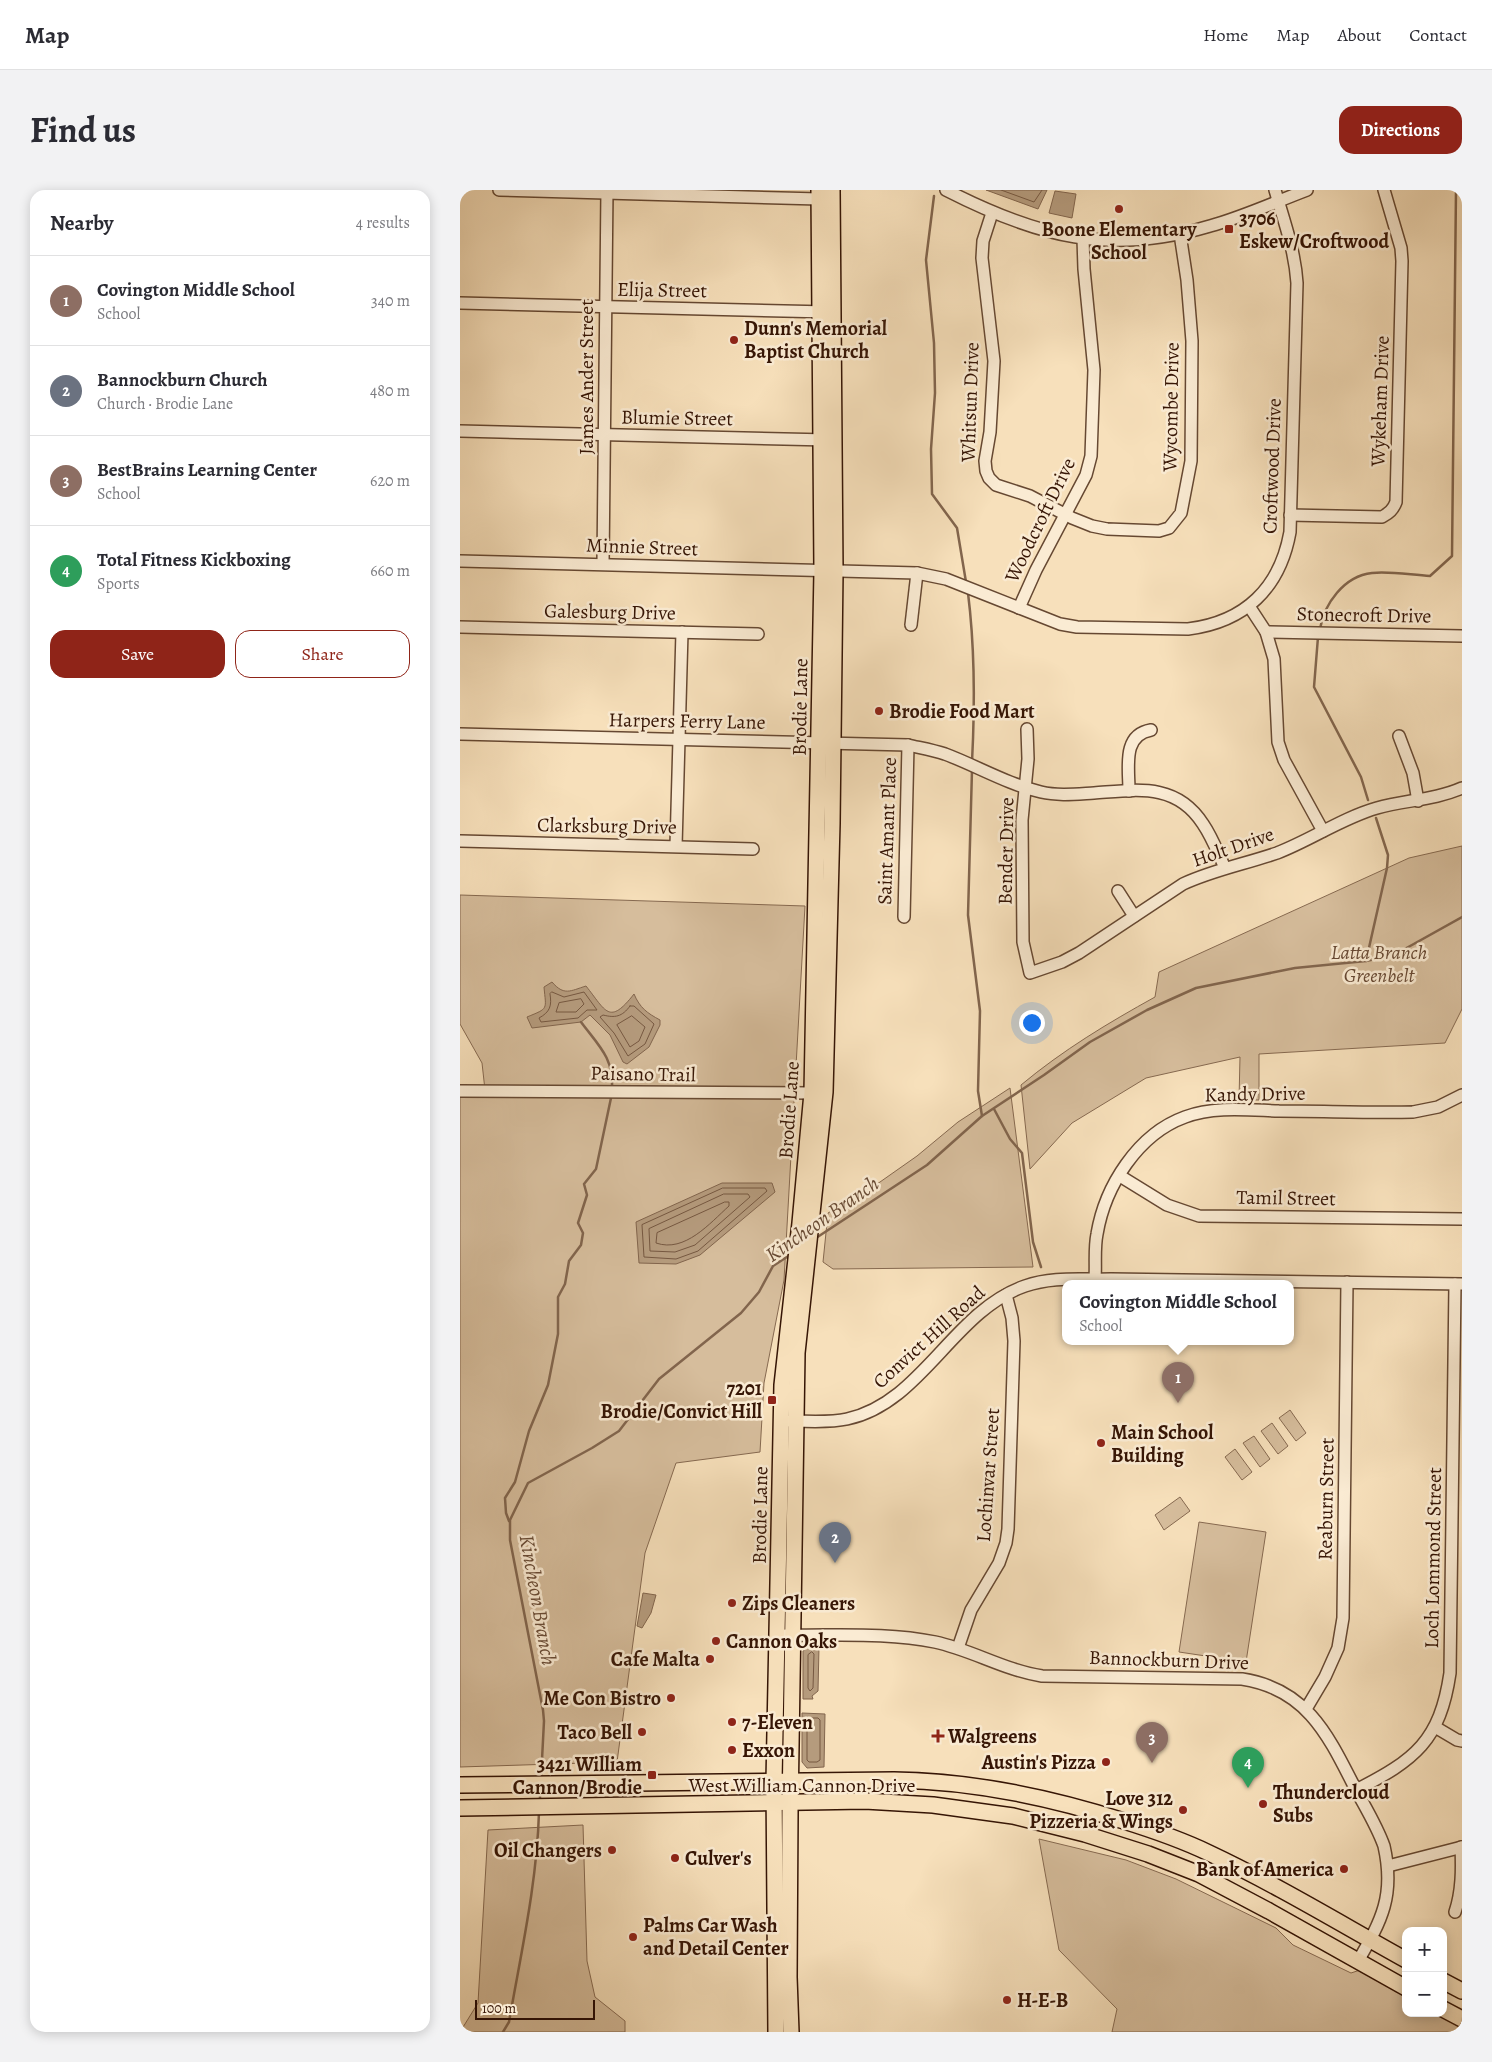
<!DOCTYPE html>
<meta charset="utf-8">
<style>
:root{--surface:#fff;--page:#f2f2f3;--text:#2b2b33;--muted:#7c7c81;--line:#e1e1e2;--accent:#8f2418}
body{margin:0;font-family:Alegreya,serif;background:var(--page);color:var(--text)}
.controls{position:absolute;right:15px;bottom:15px;display:grid;overflow:hidden;border-radius:10px;box-shadow:0 2px 12px #0003}
.controls button{width:45px;height:45px;display:grid;place-items:center;padding:0;border:0;border-bottom:1px solid var(--line);background:var(--surface);color:var(--text);font:25px sans-serif}
.scale{position:absolute;left:15px;bottom:12px;width:120px;box-sizing:border-box;padding-left:5px;border:2px solid #361505;border-top:0;font-size:14px;line-height:18px;white-space:nowrap;color:#361505;-webkit-text-stroke:4px #faebd3;paint-order:stroke}
.you{position:absolute;left:571px;top:832px;width:18px;height:18px;margin:-12px;border:4px solid #fff;border-radius:50%;background:#1a73e8;box-shadow:0 0 0 8px #1a73e833}
.badge{display:grid;place-items:center;width:32px;height:32px;border-radius:50%;background:var(--accent);color:#fff;font-size:16px;font-weight:700}
.pin{position:absolute;translate:-50% -41px;filter:drop-shadow(0 1px 2px #0008)}
.pin::after{content:'';position:absolute;top:26px;width:18px;height:15px;background:inherit;clip-path:polygon(0 0,100% 0,50% 100%)}
.popup{position:absolute;left:602px;top:1090px;width:232px;height:65px;box-sizing:border-box;display:grid;place-content:center;border-radius:10px;background:var(--surface);filter:drop-shadow(0 1px 4px #0005);font-size:16px;white-space:nowrap;color:var(--muted)}
.popup b{font-size:19px;color:var(--text)}
.popup::after{content:'';position:absolute;left:50%;top:100%;margin-left:-10px;border:10px solid transparent;border-top-color:var(--surface)}
.list{margin:0;padding:0;list-style:none}
h2{display:flex;justify-content:space-between;align-items:center;height:65px;margin:0;padding:0 20px;font-size:21px}
h2 small{font-size:16px;font-weight:400;color:var(--muted)}
.list li{display:grid;grid-template-columns:32px 1fr auto;gap:15px;align-items:center;box-sizing:border-box;height:90px;padding:0 20px;border-top:1px solid var(--line)}
.list b{display:block;font-size:19px;white-space:nowrap}
.list p{margin:0;font-size:16px;white-space:nowrap;color:var(--muted)}
.list em{font-size:16px;font-style:normal;color:var(--muted)}
.actions{display:flex;gap:10px;padding:15px 20px}
.actions a{flex:1;padding:11px 0;border:1px solid var(--accent);border-radius:15px;text-align:center;font-size:18px;color:var(--accent)}
.actions .main{background:var(--accent);color:#fff}
.map{position:relative;flex:none;width:1002px;height:1842px;overflow:hidden;border-radius:15px}
header{display:flex;align-items:center;gap:30px;box-sizing:border-box;height:70px;padding:0 25px;background:var(--surface);border-bottom:1px solid var(--line)}
header strong{font-size:24px}
nav{display:flex;gap:28px;margin-inline-start:auto;font-size:18px}
.intro{display:flex;align-items:center;justify-content:space-between;box-sizing:border-box;height:120px;padding:0 30px}
h1{margin:0;font-size:35px}
.button{padding:12px 22px;border-radius:15px;background:var(--accent);color:#fff;font-size:18px;font-weight:700}
main{display:flex;gap:30px;padding:0 30px}
aside{flex:1;background:var(--surface);border-radius:15px;box-shadow:0 2px 12px #0003}
.map>svg:first-child{display:block}
.green{fill:#d6bd9c;stroke:#866950}
.water{fill:#b59b7d;stroke:#82654d}
.lines{fill:none;stroke-linecap:round;stroke-linejoin:round}
.shore{stroke:#765841;stroke-width:1}
.stream{stroke:#82654d;stroke-width:2.5}
.minor-casing{stroke:#664832;stroke-width:14}
.major-casing{stroke:#361505;stroke-width:18}
.minor{stroke:#faebd3;stroke-width:11}
.major{stroke:#f7e0bb;stroke-width:15}
.poi-dot{fill:#8f2418;stroke:#faebd3;stroke-width:2}
.labels{text-anchor:middle;dominant-baseline:central;stroke-width:5;stroke-linejoin:round;paint-order:stroke}
.poi-label{font-size:20px;font-weight:bold;fill:#361505;stroke:#faebd3;text-anchor:start}
.street-label{font-size:20px;fill:#361505;stroke:#faebd3}
.park-label{font-size:20px;font-style:italic;fill:#664732;stroke:#faebd3}
.water-label{font-size:21px;font-style:italic;fill:#694b35;stroke:#faebd3}
</style>
<header>
<strong>Map</strong>
<nav><a>Home</a><a>Map</a><a>About</a><a>Contact</a></nav>
</header>
<div class="intro"><h1>Find us</h1><a class="button">Directions</a></div>
<main>
<aside>
<h2>Nearby<small>4 results</small></h2>
<ul class="list">
<li><span class="badge" style="background:#8d6e63">1</span><div><b>Covington Middle School</b><p>School</p></div><em>340 m</em></li>
<li><span class="badge" style="background:#6b7280">2</span><div><b>Bannockburn Church</b><p>Church · Brodie Lane</p></div><em>480 m</em></li>
<li><span class="badge" style="background:#8d6e63">3</span><div><b>BestBrains Learning Center</b><p>School</p></div><em>620 m</em></li>
<li><span class="badge" style="background:#2e9e5b">4</span><div><b>Total Fitness Kickboxing</b><p>Sports</p></div><em>660 m</em></li>
</ul>
<div class="actions"><a class="main">Save</a><a>Share</a></div>
</aside>
<div class="map">
<svg width="1002" height="1842" viewBox="0 0 1002 1842">
<rect width="100%" height="100%" fill="#f7e0bb"/>
<filter id="stains"><feTurbulence type="fractalNoise" baseFrequency=".004" numOctaves="4"/><feColorMatrix values="0 0 0 0 .2 0 0 0 0 .09 0 0 0 0 .02 0 0 0 .5 -.17"/></filter>
<radialGradient id="worn" r=".72"><stop offset=".6" stop-color="#630" stop-opacity="0"/><stop offset="1" stop-color="#630" stop-opacity=".3"/></radialGradient>
<g class="green">
<path d="M1002,656V819L985,853L799,864V910H779L780,867L686,888L612,933L570,979L561,895C603,860 648,833 695,807L699,782L949,668Z"/>
<path d="M0,705L345,716L324,1090L304,1193L300,1262L216,1273L185,1363L157,1572L0,1577V901L25,900L22,873L0,834Z"/>
<path d="M550,898L573,1077L373,1079L363,1072L368,1023L420,992L457,966L498,932Z"/>
<path d="M830,1220L846,1243L836,1251L819,1228Z"/>
<path d="M812,1233L828,1256L818,1264L801,1241Z"/>
<path d="M794,1246L810,1269L800,1277L783,1253Z"/>
<path d="M775,1259L792,1282L782,1290L765,1267Z"/>
<path d="M720,1307L730,1321L704,1340L695,1325Z"/>
<path d="M739,1332L806,1342L786,1472L719,1462Z"/>
<path d="M123,1635L127,1771L135,1807L165,1831V1842H0L18,1813L28,1640Z"/>
<path d="M579,1649L666,1670L716,1689L816,1738L833,1755L891,1783L909,1777L946,1800V1823H983L1002,1834V1842H652L657,1819L599,1760Z"/>
</g>
<g class="water">
<path d="M526,0H587L578,19Z"/>
<path d="M595,1L616,4L612,28L589,23Z"/>
<path d="M92,792C104,806 110,801 126,796C146,821 149,836 174,804C180,818 187,823 200,830V835L189,857L167,874L163,872L150,845L130,825L121,832L72,838L67,827C89,818 86,820 84,797Z"/>
<path d="M262,993H312L315,1002L240,1065L216,1074L179,1073L176,1032Z"/>
<path d="M183,1403L196,1405L191,1423L182,1438L177,1436Z"/>
<path d="M348,1457H359L358,1501L352,1506L353,1509H343V1461Z"/>
<path d="M342,1523L365,1524L364,1577L347,1578L342,1572Z"/>
</g>
<g class="lines">
<g class="shore">
<path d="M541,0L574,12L582,0"/>
<path d="M92,802L104,807L124,802L137,820H127L118,828L81,832L79,828C90,822 92,816 90,804Z"/>
<path d="M121,809L124,814L116,822H96L99,813Z"/>
<path d="M170,816H174L194,834L185,854L168,866L154,843L140,827L143,825C155,828 162,827 170,816Z"/>
<path d="M172,826L185,837L179,851L170,857L157,835Z"/>
<path d="M263,998H305L307,1001L238,1061L216,1069L184,1067L182,1035Z"/>
<path d="M264,1004H288L290,1007L235,1055L215,1062L190,1061L189,1039Z"/>
<path d="M265,1012H269V1016C250,1033 225,1063 196,1053L197,1043Z"/>
<path d="M352,1462L354,1464L353,1498L350,1501L348,1498V1465Z"/>
<path d="M349,1528H358L360,1530V1570L357,1572H349L347,1570V1531Z"/>
</g>
<g class="stream">
<path d="M474,6L466,70L474,153L475,203L471,259L472,304L497,338L506,392"/>
<path d="M508,403C515,459 515,515 512,572"/>
<path d="M860,439C864,414 884,386 912,383C930,381 951,385 970,386L992,366L996,0"/>
<path d="M858,447L854,497L901,587L908,610"/>
<path d="M512,580L508,725L520,821L518,901L522,926"/>
<path d="M906,771L927,678L928,665L916,628"/>
<path d="M121,832C138,855 154,868 152,898"/>
<path d="M534,919L550,949L562,963L573,1052L581,1077"/>
<path d="M356,1048L467,975L522,926L584,885L630,852L687,820L736,798L835,778L906,771L934,765L1002,727"/>
<path d="M49,1331L46,1323L45,1308L55,1292L69,1241L88,1195L98,1144V1107L105,1094L109,1071L121,1055L123,1043L118,1033L127,1005L124,994L136,979L151,908"/>
<path d="M81,1589L84,1531L83,1520L50,1350V1330L68,1293L132,1258L159,1241L199,1189L281,1123L299,1102L313,1076L330,1065"/>
<path d="M80,1611V1600"/>
<path d="M43,1842L49,1832C61,1763 77,1693 79,1622"/>
</g>
<g class="minor-casing">
<g id="minor">
<path d="M39,0L359,9"/>
<path d="M486,0C578,47 649,66 750,36C783,27 815,12 847,0"/>
<path d="M532,23L523,51L522,68L534,171L530,242L525,271L526,281L529,288L536,295L570,306L612,328L632,336L647,339L699,341L709,338L721,323L731,271L732,151L727,90L720,44"/>
<path d="M0,113L368,122"/>
<path d="M0,241L368,250"/>
<path d="M830,325L922,327C929,323 933,320 936,312L942,71L941,58L924,0"/>
<path d="M0,371L457,383L486,389L600,434L617,437L728,439C785,432 820,398 830,342L837,93C835,61 824,31 815,0"/>
<path d="M143,374L147,0"/>
<path d="M789,416L806,442L814,469L818,552L824,570L863,641"/>
<path d="M559,418L576,380L626,285L631,266L634,180L624,79L623,48"/>
<path d="M451,435L457,383"/>
<path d="M0,437L298,444"/>
<path d="M806,442L1002,446"/>
<path d="M567,539L568,569L562,630L563,752L570,783L602,772L619,763L723,694C753,680 785,674 817,663C851,650 882,628 917,618C945,610 975,610 1002,598"/>
<path d="M0,544L448,555C461,558 473,560 485,564C517,576 547,594 581,602C598,606 616,604 634,603C676,600 716,592 743,634C752,647 758,663 765,678"/>
<path d="M939,546L953,583L958,611"/>
<path d="M669,601C669,577 662,545 691,540"/>
<path d="M0,651L293,659"/>
<path d="M216,656L222,442"/>
<path d="M658,701L674,726"/>
<path d="M444,727L448,555"/>
<path d="M0,901L358,903"/>
<path d="M660,986L707,1015L739,1026L1002,1029"/>
<path d="M635,1089C636,1074 634,1059 637,1044C645,996 678,944 725,927C754,916 788,920 819,921C864,921 908,923 953,922L978,917L1002,905"/>
<path d="M330,1231C349,1231 369,1233 387,1229C462,1213 493,1121 565,1096C593,1086 622,1090 651,1089L1002,1094"/>
<path d="M325,1445C375,1446 427,1442 475,1452C512,1460 544,1480 582,1486L782,1489C847,1499 868,1545 895,1598C905,1617 917,1636 924,1656C935,1705 922,1730 898,1771"/>
<path d="M498,1458L511,1420L539,1373L546,1353L548,1339L554,1151L552,1128L546,1105"/>
<path d="M846,1519L865,1487L878,1458L883,1428L887,1092"/>
<path d="M975,1537L997,1550L1002,1551"/>
<path d="M896,1600C955,1570 980,1551 990,1483L995,1094"/>
<path d="M928,1676L1002,1657"/>
<path d="M995,1722C1002,1701 1002,1679 1001,1657"/>
</g>
</g>
<g class="major-casing">
<g id="major">
<path d="M0,1595L434,1590C513,1591 589,1607 664,1631C693,1640 722,1650 749,1663C817,1695 881,1734 946,1770"/>
<path d="M0,1618L405,1611L473,1615L553,1626L625,1644L688,1664L739,1684L809,1721L946,1798"/>
<path d="M983,1791L1002,1801"/>
<path d="M983,1819L1002,1829"/>
<path d="M316,1842L314,1592L322,1195L340,1033L352,903L362,381L359,0"/>
<path d="M331,1842L329,1787L330,1621L337,1163L365,902L372,633L375,381L372,0"/>
</g>
</g>
<use href="#minor" class="minor"/>
<use href="#major" class="major"/>
</g>
<g class="poi-dot">
<circle cx="659" cy="19" r="5"/>
<rect x="764" y="34" width="10" height="10" rx="2.5"/>
<circle cx="274" cy="150" r="5"/>
<circle cx="419" cy="521" r="5"/>
<rect x="307" y="1205" width="10" height="10" rx="2.5"/>
<circle cx="641" cy="1253" r="5"/>
<circle cx="272" cy="1413" r="5"/>
<circle cx="256" cy="1451" r="5"/>
<circle cx="250" cy="1469" r="5"/>
<circle cx="211" cy="1508" r="5"/>
<circle cx="272" cy="1532" r="5"/>
<circle cx="182" cy="1542" r="5"/>
<path d="M475.5 1538.5h5v5h5v5h-5v5h-5v-5h-5v-5h5z"/>
<circle cx="272" cy="1560" r="5"/>
<circle cx="646" cy="1572" r="5"/>
<rect x="187" y="1580" width="10" height="10" rx="2.5"/>
<circle cx="803" cy="1614" r="5"/>
<circle cx="723" cy="1620" r="5"/>
<circle cx="152" cy="1660" r="5"/>
<circle cx="215" cy="1668" r="5"/>
<circle cx="884" cy="1679" r="5"/>
<circle cx="173" cy="1747" r="5"/>
<circle cx="547" cy="1810" r="5"/>
</g>
<g class="labels">
<g class="poi-label">
<text x="779" y="28">3706<tspan x="779" dy="23">Eskew/Croftwood</tspan></text>
<text x="659" y="39" text-anchor="middle">Boone Elementary<tspan x="659" dy="23">School</tspan></text>
<text x="284" y="138">Dunn's Memorial<tspan x="284" dy="23">Baptist Church</tspan></text>
<text x="429" y="521">Brodie Food Mart</text>
<text x="302" y="1198" text-anchor="end">7201<tspan x="302" dy="23">Brodie/Convict Hill</tspan></text>
<text x="651" y="1242">Main School<tspan x="651" dy="23">Building</tspan></text>
<text x="282" y="1413">Zips Cleaners</text>
<text x="266" y="1451">Cannon Oaks</text>
<text x="240" y="1469" text-anchor="end">Cafe Malta</text>
<text x="201" y="1508" text-anchor="end">Me Con Bistro</text>
<text x="282" y="1532">7-Eleven</text>
<text x="172" y="1542" text-anchor="end">Taco Bell</text>
<text x="488" y="1546">Walgreens</text>
<text x="282" y="1560">Exxon</text>
<text x="636" y="1572" text-anchor="end">Austin's Pizza</text>
<text x="182" y="1574" text-anchor="end">3421 William<tspan x="182" dy="23">Cannon/Brodie</tspan></text>
<text x="813" y="1602">Thundercloud<tspan x="813" dy="23">Subs</tspan></text>
<text x="713" y="1608" text-anchor="end">Love 312<tspan x="713" dy="23">Pizzeria &amp; Wings</tspan></text>
<text x="142" y="1660" text-anchor="end">Oil Changers</text>
<text x="225" y="1668">Culver's</text>
<text x="874" y="1679" text-anchor="end">Bank of America</text>
<text x="183" y="1735">Palms Car Wash<tspan x="183" dy="23">and Detail Center</tspan></text>
<text x="557" y="1810">H-E-B</text>
</g>
<g class="street-label">
<text transform="translate(202 100) rotate(1)">Elija Street</text>
<text transform="translate(126 187) rotate(-90)">James Ander Street</text>
<text transform="translate(920 211) rotate(-88)">Wykeham Drive</text>
<text transform="translate(510 212) rotate(-88)">Whitsun Drive</text>
<text transform="translate(711 217) rotate(-89)">Wycombe Drive</text>
<text transform="translate(217 228) rotate(1)">Blumie Street</text>
<text transform="translate(812 276) rotate(-88)">Croftwood Drive</text>
<text transform="translate(580 330) rotate(-64)">Woodcroft Drive</text>
<text transform="translate(182 357) rotate(2)">Minnie Street</text>
<text transform="translate(150 422) rotate(1)">Galesburg Drive</text>
<text transform="translate(904 425) rotate(1)">Stonecroft Drive</text>
<text transform="translate(340 517) rotate(-89)">Brodie Lane</text>
<text transform="translate(227 531) rotate(1)">Harpers Ferry Lane</text>
<text transform="translate(147 636) rotate(1)">Clarksburg Drive</text>
<text transform="translate(427 641) rotate(-88)">Saint Amant Place</text>
<text transform="translate(773 657) rotate(-19)">Holt Drive</text>
<text transform="translate(546 661) rotate(-89)">Bender Drive</text>
<text transform="translate(183 884) rotate(1)">Paisano Trail</text>
<text transform="translate(795 904) rotate(-1)">Kandy Drive</text>
<text transform="translate(329 920) rotate(-86)">Brodie Lane</text>
<text transform="translate(826 1008) rotate(1)">Tamil Street</text>
<text transform="translate(469 1147) rotate(-42)">Convict Hill Road</text>
<text transform="translate(528 1285) rotate(-86)">Lochinvar Street</text>
<text transform="translate(866 1309) rotate(-89)">Reaburn Street</text>
<text transform="translate(300 1325) rotate(-89)">Brodie Lane</text>
<text transform="translate(973 1368) rotate(-89)">Loch Lommond Street</text>
<text transform="translate(709 1470) rotate(2)">Bannockburn Drive</text>
<text x="342" y="1595">West William Cannon Drive</text>
</g>
<g class="park-label">
<text x="919" y="762">Latta Branch<tspan x="919" dy="23">Greenbelt</tspan></text>
</g>
<g class="water-label">
<text transform="translate(362 1029) rotate(-35)">Kincheon Branch</text>
<text transform="translate(78 1410) rotate(80)">Kincheon Branch</text>
</g>
</g>
<rect width="100%" height="100%" filter="url(#stains)"/>
<rect width="100%" height="100%" fill="url(#worn)"/>
</svg>
<div class="controls">
<button>+</button>
<button>−</button>
</div>
<div class="scale">100 m</div>
<div class="you"></div>
<div class="pin badge" style="left:718px;top:1213px;background:#8d6e63">1</div>
<div class="popup"><b>Covington Middle School</b>School</div>
<div class="pin badge" style="left:375px;top:1373px;background:#6b7280">2</div>
<div class="pin badge" style="left:692px;top:1573px;background:#8d6e63">3</div>
<div class="pin badge" style="left:788px;top:1598px;background:#2e9e5b">4</div>
</div>
</main>
